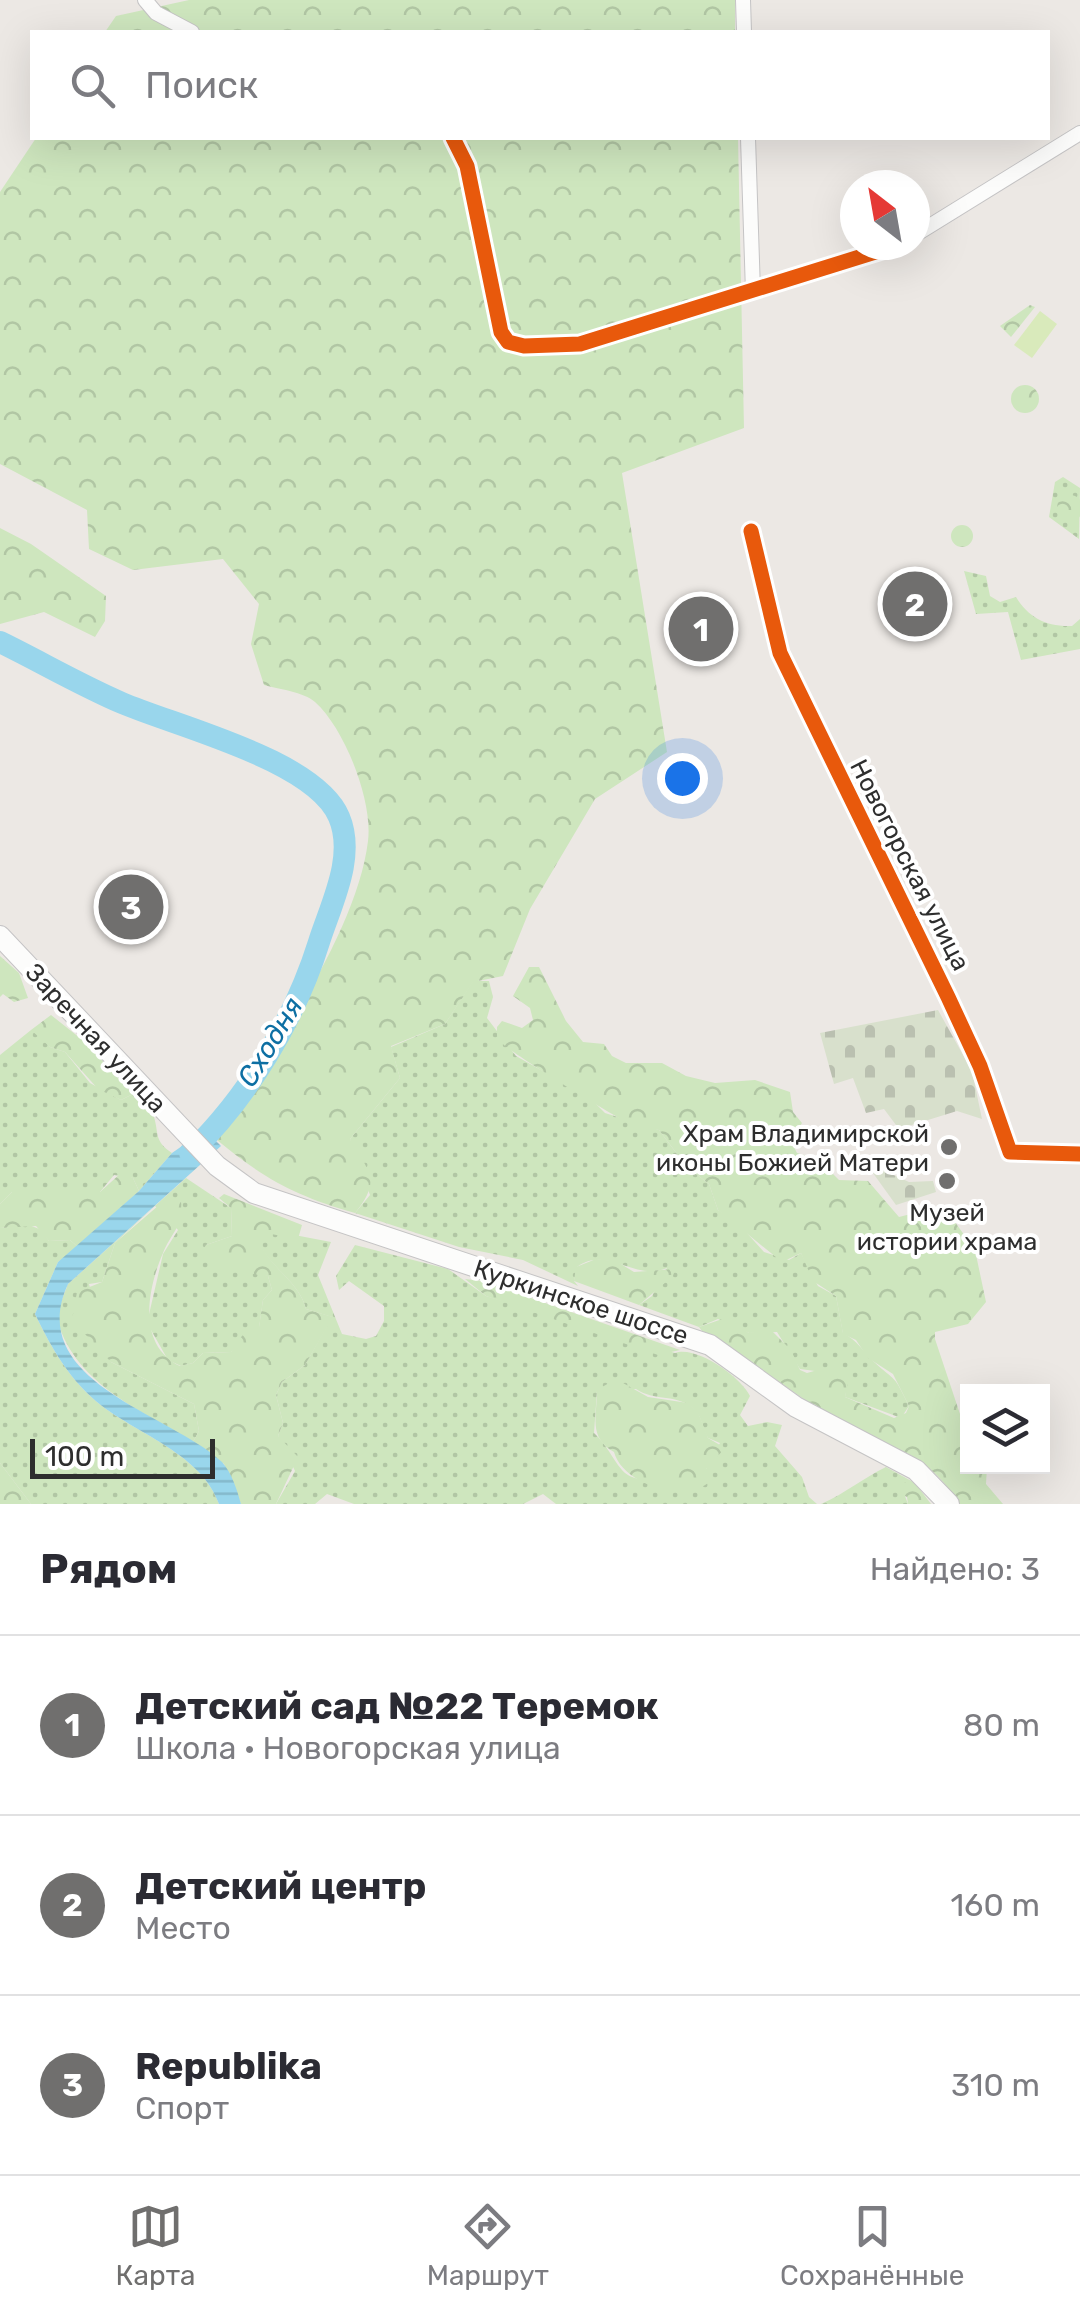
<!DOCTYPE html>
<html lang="ru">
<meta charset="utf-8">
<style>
:root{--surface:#fff;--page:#f7f7f7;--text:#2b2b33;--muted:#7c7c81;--line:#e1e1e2;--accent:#706f6e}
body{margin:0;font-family:Rubik,sans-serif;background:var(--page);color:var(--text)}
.controls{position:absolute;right:30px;bottom:30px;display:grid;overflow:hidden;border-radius:0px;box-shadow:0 10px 40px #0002}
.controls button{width:90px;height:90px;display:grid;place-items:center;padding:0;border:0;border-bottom:2px solid var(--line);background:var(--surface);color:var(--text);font:50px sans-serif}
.compass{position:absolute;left:840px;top:170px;width:90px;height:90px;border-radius:50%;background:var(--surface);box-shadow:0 10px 40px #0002;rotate:329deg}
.scale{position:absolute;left:30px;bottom:25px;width:185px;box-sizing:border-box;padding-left:10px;border:5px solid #2e2e2e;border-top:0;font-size:28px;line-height:35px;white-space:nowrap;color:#2e2e2e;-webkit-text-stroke:8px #fff;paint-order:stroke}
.you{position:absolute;left:682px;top:778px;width:35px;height:35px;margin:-25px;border:8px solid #fff;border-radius:50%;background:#1a73e8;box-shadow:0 0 0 15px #1a73e833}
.badge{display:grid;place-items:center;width:65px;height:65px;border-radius:50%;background:var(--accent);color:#fff;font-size:32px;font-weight:700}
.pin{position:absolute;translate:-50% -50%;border:5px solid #fff;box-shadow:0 2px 10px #0006}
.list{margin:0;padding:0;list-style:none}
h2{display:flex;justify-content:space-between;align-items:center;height:130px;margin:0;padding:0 40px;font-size:42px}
h2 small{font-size:32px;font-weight:400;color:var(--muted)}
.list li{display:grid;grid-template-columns:65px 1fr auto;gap:30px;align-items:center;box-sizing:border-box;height:180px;padding:0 40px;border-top:2px solid var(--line)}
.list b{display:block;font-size:38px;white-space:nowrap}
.list p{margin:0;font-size:32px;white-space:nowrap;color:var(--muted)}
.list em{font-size:32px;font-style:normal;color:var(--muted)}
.icon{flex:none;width:55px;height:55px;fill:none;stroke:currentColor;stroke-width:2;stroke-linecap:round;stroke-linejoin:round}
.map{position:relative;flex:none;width:1080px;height:1504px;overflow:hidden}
.search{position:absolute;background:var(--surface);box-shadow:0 10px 40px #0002;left:30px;right:30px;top:30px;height:110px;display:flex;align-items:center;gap:25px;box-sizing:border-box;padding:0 35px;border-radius:0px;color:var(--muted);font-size:38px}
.sheet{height:670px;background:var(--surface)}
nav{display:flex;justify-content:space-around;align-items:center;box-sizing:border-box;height:140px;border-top:2px solid var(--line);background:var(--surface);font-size:28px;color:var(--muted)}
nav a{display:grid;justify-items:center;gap:5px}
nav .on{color:var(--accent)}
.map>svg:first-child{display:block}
.grass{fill:url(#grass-dots);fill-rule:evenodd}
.forest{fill:url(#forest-crowns)}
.cemetery{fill:url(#cemetery-stones)}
.pitch{fill:#d9eabb}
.water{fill:url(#water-rules)}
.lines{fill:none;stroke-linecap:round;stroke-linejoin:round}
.river{stroke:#99d6ec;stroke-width:22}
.street-casing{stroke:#c5c4c5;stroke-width:16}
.secondary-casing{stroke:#c5c4c5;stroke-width:22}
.street{stroke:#fcfcfb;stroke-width:14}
.secondary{stroke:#fcfcfb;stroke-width:20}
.cycleway-casing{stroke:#fff;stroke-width:21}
.cycleway{stroke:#e8590c;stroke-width:15}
.poi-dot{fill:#706f6e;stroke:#fff;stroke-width:4}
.labels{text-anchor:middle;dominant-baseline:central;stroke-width:8;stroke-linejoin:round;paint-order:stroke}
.street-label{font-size:25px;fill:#2e2e2e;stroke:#fff}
.poi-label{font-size:25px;fill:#2e2e2e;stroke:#fff;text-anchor:end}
.water-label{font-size:28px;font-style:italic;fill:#0d6fa3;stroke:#fff}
</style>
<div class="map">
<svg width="1080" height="1504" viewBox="0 0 1080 1504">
<defs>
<pattern id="grass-dots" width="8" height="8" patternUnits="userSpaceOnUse" patternTransform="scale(2.5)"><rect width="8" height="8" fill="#cee6be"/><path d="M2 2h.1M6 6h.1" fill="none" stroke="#b1c6a4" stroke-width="1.8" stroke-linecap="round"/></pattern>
<pattern id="forest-crowns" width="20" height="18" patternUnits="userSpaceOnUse" patternTransform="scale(2.5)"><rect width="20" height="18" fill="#cee6be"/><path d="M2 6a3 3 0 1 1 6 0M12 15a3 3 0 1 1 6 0" fill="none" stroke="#b1c6a4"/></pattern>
<pattern id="cemetery-stones" width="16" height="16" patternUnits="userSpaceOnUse" patternTransform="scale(2.5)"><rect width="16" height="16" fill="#d8e0cc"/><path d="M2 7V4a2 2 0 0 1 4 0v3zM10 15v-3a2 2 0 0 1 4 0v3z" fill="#bac0b0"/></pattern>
<pattern id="water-rules" width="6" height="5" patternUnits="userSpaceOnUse" patternTransform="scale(2.5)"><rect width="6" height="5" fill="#99d6ec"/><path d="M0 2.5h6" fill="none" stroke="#84b8cb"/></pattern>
</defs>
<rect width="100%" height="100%" fill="#ece8e4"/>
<g class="grass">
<path d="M1063,477L1080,488L1079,539L1049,517L1055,482Z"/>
<path d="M964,571L986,576L990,596L1000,602L1016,597C1028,617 1046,627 1072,626L1080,619V649L1021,660L1008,612L976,614Z"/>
<path d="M473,981H489L493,997L487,1018L516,1056L589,1097L605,1113L659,1130L687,1167L709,1184L718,1210L736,1221L764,1252L789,1260L801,1253L818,1286L836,1296L843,1333C858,1341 862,1350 873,1361C897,1383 893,1373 909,1406L901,1418L845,1397L846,1389L815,1371L800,1369L777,1332L749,1333L718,1319L699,1327L639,1305L652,1296L667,1268C634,1282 608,1245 577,1267L574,1281L578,1286L523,1260L459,1247L355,1213L370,1195L350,1139L400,1078L391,1047L445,1024Z"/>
<path d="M31,1030H36L50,1047L65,1052L90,1083L121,1100L133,1094L154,1117C159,1134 154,1141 172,1153L139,1191L133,1178L114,1175L100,1192H12L0,1204V1055Z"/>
<path d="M186,1178L231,1208L232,1236L206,1245L225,1268L240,1267L268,1276L272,1290L263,1300L259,1328L231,1352L203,1353L193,1363L181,1366L168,1360L147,1323L163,1254L178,1230L155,1206L115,1243L102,1282L89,1284L111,1362L194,1404L199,1431L193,1442C139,1409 72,1383 56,1315L68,1284Z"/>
<path d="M29,1225L42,1230L49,1241L70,1240L78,1247L58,1262L35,1314C52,1349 70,1381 102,1406C140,1435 202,1455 219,1504H31L0,1463V1228Z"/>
<path d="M284,1233L331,1242L318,1275L342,1334L366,1339L376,1336L384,1321V1306L349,1281L339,1290L336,1276L355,1245L448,1269L486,1296L675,1353C696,1345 741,1377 750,1396L740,1415L748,1426L767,1422L782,1425L775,1446L802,1477L809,1497L817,1504H556L543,1494L523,1504H354L327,1494L315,1504H276L295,1471L278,1436L283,1423L276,1395L282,1382L305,1365L332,1317L306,1309C299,1282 273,1270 260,1245L270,1234ZM636,1389C655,1402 678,1393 695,1410C701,1415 703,1430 708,1438L720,1443L706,1469C684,1473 639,1490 622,1470C611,1457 608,1446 594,1433L597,1391Z"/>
<path d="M886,1467L915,1483H900L908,1504H821C846,1493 863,1478 886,1467Z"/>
</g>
<g class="forest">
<path d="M189,0H735V32H105L116,16Z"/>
<path d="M36,138H738L744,428L622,473L667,752L595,799L530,909L503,976L473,982L445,1024L391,1046L400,1078L350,1139C369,1172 382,1180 355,1213C296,1196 264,1179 217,1140C266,1061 357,934 368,841C373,801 345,729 315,702C304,692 278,689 264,685L251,644L259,604L223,559L133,570L89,549L87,510L0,464V192Z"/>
<path d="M1030,305L1035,307L1011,337L1000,326Z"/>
<circle cx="1025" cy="399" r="14"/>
<circle cx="1070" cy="508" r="13"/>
<circle cx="962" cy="536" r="11"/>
<path d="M0,528L31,544L106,596L105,621L95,637L44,612L0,624Z"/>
<path d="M0,956L19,973L28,998L14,1002L3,994L0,997Z"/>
<path d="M529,967H539L566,1021L583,1042L604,1044L612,1056L626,1063H662L686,1076L715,1083L755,1080L790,1092L793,1112L802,1123L791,1141L797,1153L818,1159L839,1180L868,1181L899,1217L934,1208L947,1211L975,1250L986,1302L968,1324L935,1332V1339L963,1423L968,1466L987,1467L986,1484L1003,1504H959C924,1445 879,1447 826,1414C784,1387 746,1355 702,1331L699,1327L725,1318L749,1333L770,1329L791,1350L800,1370L807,1373L835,1365L848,1383L845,1397L894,1418L906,1413L909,1406L893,1374L868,1358L856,1340L843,1334L836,1296L813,1281L801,1253L782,1262L718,1210L709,1184L687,1167L659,1130C651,1128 645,1131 636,1127C623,1122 507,1051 501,1042C496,1036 497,1035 497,1027L502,1021L522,1028L533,1020L530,1008L513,996Z"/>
<path d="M51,1015L85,1042L133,1094L121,1100L98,1089L65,1052L50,1047L31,1030Z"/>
<path d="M121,1173L133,1178L139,1191L78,1247L70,1240L49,1241L36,1226L0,1228V1204L12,1192H100Z"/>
<path d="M224,1194L302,1225L298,1239L271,1234L261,1245C273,1270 299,1282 306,1309L333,1317L305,1365L282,1382L276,1395L283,1423L278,1436L298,1457L276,1504H241L224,1464L193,1442L199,1431L194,1404L111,1362L72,1320L77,1292L102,1282L115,1243L166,1199L181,1202C184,1226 171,1233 163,1253C147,1290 137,1345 180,1366L193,1363L203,1353L231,1352L246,1330L259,1327L263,1300L272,1290L268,1276C249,1274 213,1268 198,1257L206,1245L232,1236L231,1208L219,1198Z"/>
<path d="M596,1259L616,1261L634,1272L675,1269L673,1276L639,1305L574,1281L576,1267Z"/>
<path d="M465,1279L482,1281L680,1350L658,1355L486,1296Z"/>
<path d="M609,1383H623L648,1397L688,1403L698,1412L708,1438L725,1448L706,1469L708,1483C682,1504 622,1483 614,1452C588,1437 597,1417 597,1390Z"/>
<path d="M0,1463L31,1504H0Z"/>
<path d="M899,1483H915L931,1504H908L907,1497L897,1492Z"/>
</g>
<g class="cemetery">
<path d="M938,1010L972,1071L982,1119L957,1111L899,1129L884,1109L866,1113L853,1078L834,1084L820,1033Z"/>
<path d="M865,1162L909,1182L933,1181L936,1192L896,1205Z"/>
</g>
<path class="pitch" d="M1040,311L1057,324L1032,358L1014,345Z"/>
<path class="water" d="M205,1130L221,1146L68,1284C23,1382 172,1414 222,1462C232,1473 237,1490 241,1504H219C202,1455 140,1435 102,1406C70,1381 52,1349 35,1314L58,1262L139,1191L172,1153Z"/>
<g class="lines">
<path class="river" d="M0,642C41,662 80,685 122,703C178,727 315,760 339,817C356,857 331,904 319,942C295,1019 248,1097 190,1153"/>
<g class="street-casing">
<g id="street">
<path d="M145,0L156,13L192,32"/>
<path d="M743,0L744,32"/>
<path d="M453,138L467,166L501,332L508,342L524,346L580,344L898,245"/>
<path d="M748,138L753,292"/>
<path d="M915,235L1080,133"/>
<path d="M751,531L780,653L948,997L980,1066L1010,1152L1080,1154"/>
</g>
</g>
<g class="secondary-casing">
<path id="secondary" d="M0,936L217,1166L254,1193L710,1345L796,1407L916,1470L949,1504"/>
</g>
<use href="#street" class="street"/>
<use href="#secondary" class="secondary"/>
<g class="cycleway-casing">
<g id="cycleway">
<path d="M453,138L467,166L501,332L508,342L524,346L580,344L898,245"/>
<path d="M751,531L780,653L948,997L980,1066L1010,1152L1080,1154"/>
</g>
</g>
<use href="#cycleway" class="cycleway"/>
</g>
<g class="poi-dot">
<circle cx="949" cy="1147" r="10"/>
<circle cx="947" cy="1181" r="10"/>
</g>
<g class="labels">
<g class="street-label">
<text transform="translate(910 865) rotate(63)">Новогорская улица</text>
<text transform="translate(96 1038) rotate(47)">Заречная улица</text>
<text transform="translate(581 1302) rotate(18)">Куркинское шоссе</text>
</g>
<g class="poi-label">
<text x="929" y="1133">Храм Владимирской<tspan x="929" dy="29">иконы Божией Матери</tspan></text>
<text x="947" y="1212" text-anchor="middle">Музей<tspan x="947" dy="29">истории храма</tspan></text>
</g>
<g class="water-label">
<text transform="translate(270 1042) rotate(-59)">Сходня</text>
</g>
</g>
</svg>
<div class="controls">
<button><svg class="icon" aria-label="layers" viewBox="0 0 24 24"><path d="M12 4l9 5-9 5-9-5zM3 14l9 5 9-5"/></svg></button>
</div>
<svg class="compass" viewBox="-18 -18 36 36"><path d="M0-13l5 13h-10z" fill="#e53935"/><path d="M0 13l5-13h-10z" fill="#7c7c81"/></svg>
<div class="scale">100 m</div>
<div class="you"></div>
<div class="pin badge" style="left:701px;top:629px">1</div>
<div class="pin badge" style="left:915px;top:604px">2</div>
<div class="pin badge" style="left:131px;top:907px">3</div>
<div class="search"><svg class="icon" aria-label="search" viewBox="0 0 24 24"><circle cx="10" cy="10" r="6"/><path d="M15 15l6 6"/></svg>Поиск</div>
</div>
<section class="sheet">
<h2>Рядом<small>Найдено: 3</small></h2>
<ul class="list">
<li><span class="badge">1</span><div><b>Детский сад №22 Теремок</b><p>Школа · Новогорская улица</p></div><em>80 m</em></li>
<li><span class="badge">2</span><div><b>Детский центр</b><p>Место</p></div><em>160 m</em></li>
<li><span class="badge">3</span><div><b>Republika</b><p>Спорт</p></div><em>310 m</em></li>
</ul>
</section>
<nav>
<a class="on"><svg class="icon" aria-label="map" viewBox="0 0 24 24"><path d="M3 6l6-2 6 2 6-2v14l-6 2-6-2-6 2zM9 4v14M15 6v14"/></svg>Карта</a>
<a><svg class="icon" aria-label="directions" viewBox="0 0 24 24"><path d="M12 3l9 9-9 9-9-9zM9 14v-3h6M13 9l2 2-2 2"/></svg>Маршрут</a>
<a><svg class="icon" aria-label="saved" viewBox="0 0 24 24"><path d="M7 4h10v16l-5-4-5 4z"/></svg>Сохранённые</a>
</nav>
